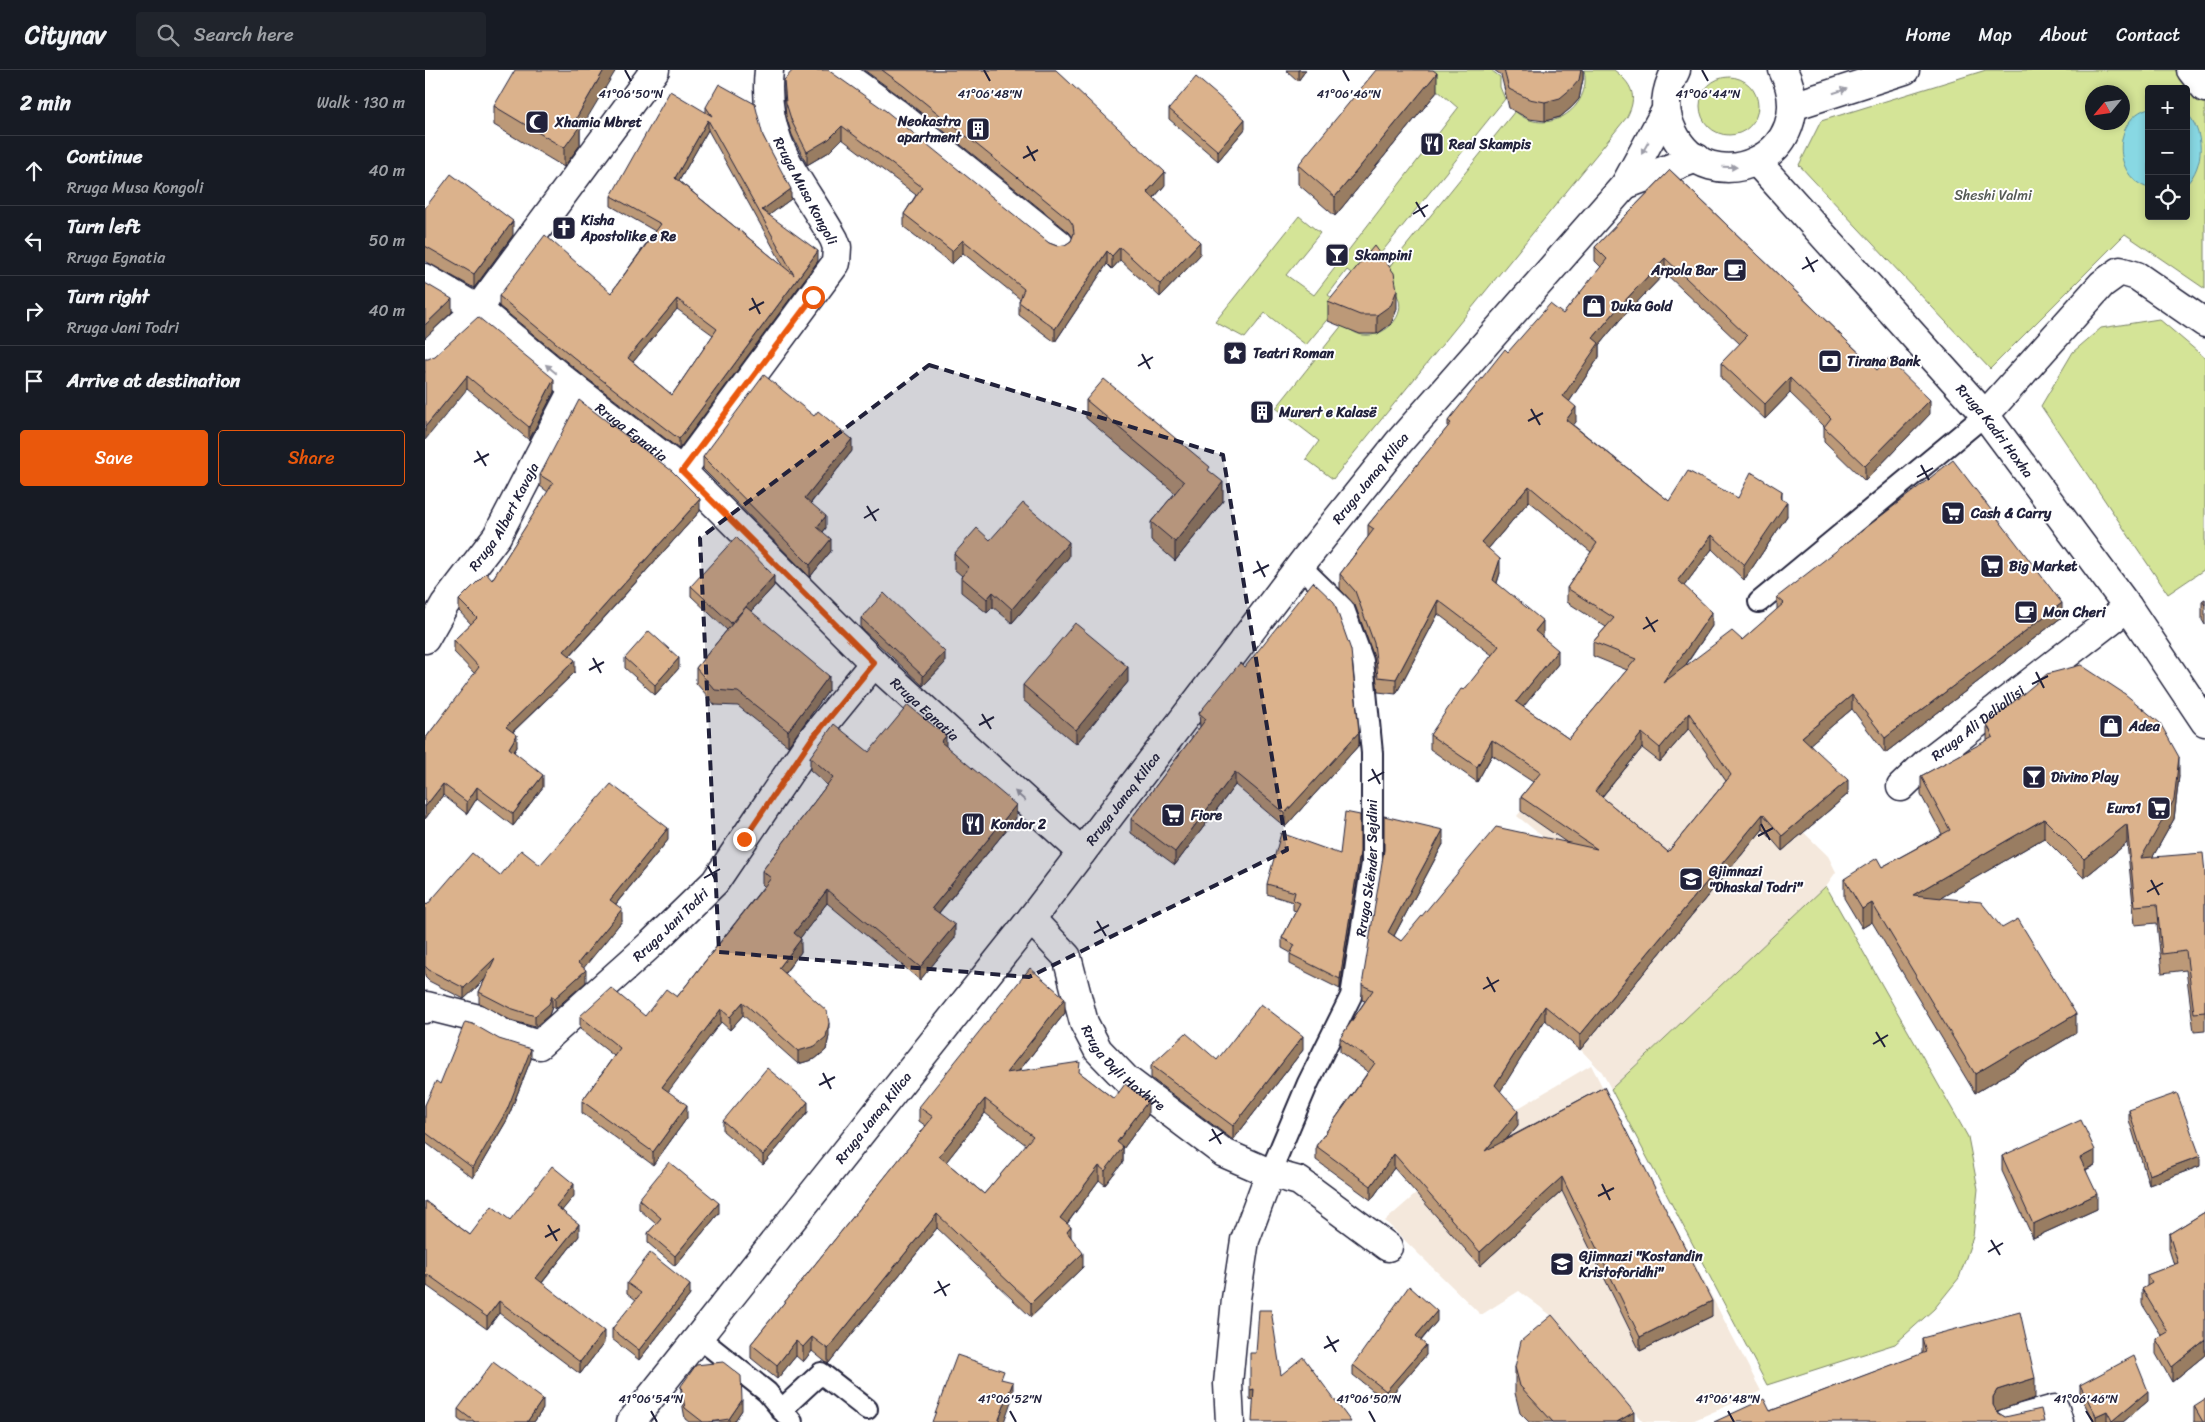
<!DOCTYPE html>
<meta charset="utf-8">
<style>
:root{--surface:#171b24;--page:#20242c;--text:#f1f3f6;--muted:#9ea1a6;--line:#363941;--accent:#ea580c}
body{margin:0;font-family:Sriracha,sans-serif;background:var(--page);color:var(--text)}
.controls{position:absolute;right:15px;top:15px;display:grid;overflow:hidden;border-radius:5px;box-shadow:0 2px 8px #0003}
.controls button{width:45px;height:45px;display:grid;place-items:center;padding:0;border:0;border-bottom:1px solid var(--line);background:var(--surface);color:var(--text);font:25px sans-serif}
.compass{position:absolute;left:1660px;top:15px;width:45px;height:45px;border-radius:50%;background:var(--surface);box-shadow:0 2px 8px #0003;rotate:241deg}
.stop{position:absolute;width:15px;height:15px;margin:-11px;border:4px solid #ea580c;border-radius:50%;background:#fff}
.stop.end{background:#ea580c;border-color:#fff;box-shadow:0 1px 5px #0008}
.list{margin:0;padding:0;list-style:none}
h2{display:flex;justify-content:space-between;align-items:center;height:65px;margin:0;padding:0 20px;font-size:21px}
h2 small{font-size:16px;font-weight:400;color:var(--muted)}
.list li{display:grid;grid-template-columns:32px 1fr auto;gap:15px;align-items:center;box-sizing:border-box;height:70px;padding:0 20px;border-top:1px solid var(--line)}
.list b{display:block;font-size:19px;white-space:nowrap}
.list p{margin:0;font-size:16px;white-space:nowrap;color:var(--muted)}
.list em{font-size:16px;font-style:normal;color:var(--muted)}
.actions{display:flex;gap:10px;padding:15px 20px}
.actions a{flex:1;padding:11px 0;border:1px solid var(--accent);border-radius:5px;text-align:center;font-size:18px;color:var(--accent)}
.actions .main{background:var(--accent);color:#fff}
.icon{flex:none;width:28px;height:28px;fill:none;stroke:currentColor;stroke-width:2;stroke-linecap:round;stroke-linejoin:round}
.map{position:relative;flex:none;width:1780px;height:1352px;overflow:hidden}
header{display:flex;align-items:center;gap:30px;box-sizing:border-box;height:70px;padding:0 25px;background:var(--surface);border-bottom:1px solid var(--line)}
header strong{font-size:24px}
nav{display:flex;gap:28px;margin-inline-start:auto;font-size:18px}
.search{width:350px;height:45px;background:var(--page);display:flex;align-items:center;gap:12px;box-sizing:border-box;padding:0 18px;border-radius:5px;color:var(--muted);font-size:19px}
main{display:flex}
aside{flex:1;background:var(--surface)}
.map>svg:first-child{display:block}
.built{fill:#f4e8dc}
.green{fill:#d4e497;stroke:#7b8369;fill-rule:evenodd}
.water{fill:#88d8e3;stroke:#5f8fa0}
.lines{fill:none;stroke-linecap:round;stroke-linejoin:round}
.service-casing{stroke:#22223b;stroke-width:24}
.pedestrian-casing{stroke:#22223b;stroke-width:31}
.minor-casing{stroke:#22223b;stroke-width:31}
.tertiary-casing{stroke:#22223b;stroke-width:31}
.secondary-casing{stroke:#22223b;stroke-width:31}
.service{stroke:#fff;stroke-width:20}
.pedestrian{stroke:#fff;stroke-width:28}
.minor{stroke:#fff;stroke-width:28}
.tertiary{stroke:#fff;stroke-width:28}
.secondary{stroke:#fff;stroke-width:28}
.wall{fill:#bc9978;stroke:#22223b;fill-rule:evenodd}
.shaded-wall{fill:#997d62;stroke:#22223b}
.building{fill:#dbb28c;stroke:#22223b;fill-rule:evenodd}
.oneway{fill:#9c9ca7}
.route{stroke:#ea580c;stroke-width:6}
.marked{fill:#22223b;fill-opacity:0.2;stroke:#22223b;stroke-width:4;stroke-dasharray:10 6;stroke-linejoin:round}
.ticks{fill:none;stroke:#22223b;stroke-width:2}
.labels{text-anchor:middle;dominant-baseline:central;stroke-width:4;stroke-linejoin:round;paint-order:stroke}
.poi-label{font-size:14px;font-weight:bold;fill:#22223b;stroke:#fff;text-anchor:start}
.street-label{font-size:14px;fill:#22223b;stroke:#fff}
.park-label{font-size:14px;fill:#575c57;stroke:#fff}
.ticks-label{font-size:12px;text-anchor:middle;fill:#22223b;stroke:#fff;stroke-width:4;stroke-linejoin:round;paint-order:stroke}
</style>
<header>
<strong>Citynav</strong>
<div class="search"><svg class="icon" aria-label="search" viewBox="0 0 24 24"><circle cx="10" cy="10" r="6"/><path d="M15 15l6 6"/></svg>Search here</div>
<nav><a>Home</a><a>Map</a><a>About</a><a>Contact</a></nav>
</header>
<main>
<aside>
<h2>2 min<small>Walk · 130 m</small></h2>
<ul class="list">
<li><svg class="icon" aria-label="ahead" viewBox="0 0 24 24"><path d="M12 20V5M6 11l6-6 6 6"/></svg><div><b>Continue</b><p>Rruga Musa Kongoli</p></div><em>40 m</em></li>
<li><svg class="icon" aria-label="left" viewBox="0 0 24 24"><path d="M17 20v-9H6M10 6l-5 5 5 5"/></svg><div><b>Turn left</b><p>Rruga Egnatia</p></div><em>50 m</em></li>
<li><svg class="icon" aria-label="right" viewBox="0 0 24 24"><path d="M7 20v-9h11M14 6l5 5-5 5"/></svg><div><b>Turn right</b><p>Rruga Jani Todri</p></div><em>40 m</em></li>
<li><svg class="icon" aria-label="arrive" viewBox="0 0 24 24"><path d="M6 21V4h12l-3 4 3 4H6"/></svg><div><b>Arrive at destination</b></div></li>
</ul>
<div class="actions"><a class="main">Save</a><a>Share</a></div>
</aside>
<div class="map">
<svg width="1780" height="1352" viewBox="0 0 1780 1352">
<rect width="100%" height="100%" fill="#fff"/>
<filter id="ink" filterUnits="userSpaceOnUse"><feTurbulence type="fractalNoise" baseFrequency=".02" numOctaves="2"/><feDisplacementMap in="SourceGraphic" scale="10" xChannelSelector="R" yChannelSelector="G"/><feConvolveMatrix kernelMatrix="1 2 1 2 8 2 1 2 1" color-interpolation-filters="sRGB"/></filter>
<g filter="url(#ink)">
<g class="built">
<path d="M1209,605L1267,653L1403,786L1411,802L1401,816L1186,1019L1177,1002L1156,980L1088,923L1143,787L1092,746Z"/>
<path d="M1166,995L1336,1321L1265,1352H1218L1127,1246L1094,1221L1056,1245L960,1151L1080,1046Z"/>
</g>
<g class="green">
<path d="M989,0H1066L1075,7V17L1080,29L935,209L922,200L903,225L915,234L881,275L840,243L820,268L790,252L874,146L895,163L861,205L889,225L1033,38Z"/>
<path d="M1159,0H1189C1207,14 1213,26 1202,47L908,409L881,389L894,371L851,338L918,254C924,259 930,264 938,265C959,268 983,246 972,225C968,218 961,212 956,207L1090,41C1120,69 1168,39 1159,0Z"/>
<path d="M1561,0H1780V219L1700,164L1565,299L1374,95L1396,51ZM1724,19H1761V146H1724ZM1668,22H1698V52H1668Z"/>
<circle cx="1304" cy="36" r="29"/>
<path d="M1734,249L1780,288V499L1743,524L1616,336L1648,282L1676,258Z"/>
<path d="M1401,816L1543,1067L1553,1119L1548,1167L1534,1208L1509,1239L1470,1274L1342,1315L1186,1019Z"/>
</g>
<g class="water">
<path d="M1724,38V118C1687,108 1687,48 1724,38Z"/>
<path d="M1761,42C1780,62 1780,95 1761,115Z"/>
</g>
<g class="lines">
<g class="service-casing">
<g id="service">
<path d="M1334,532L1560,345"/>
<path id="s1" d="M845,1103L883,1013L926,926L947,793V683L938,591L919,539L875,496"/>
<path d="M273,1267L342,1322L367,1352"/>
<path d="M356,1340L396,1303L442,1339"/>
</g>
</g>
<g class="pedestrian-casing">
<path id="pedestrian" d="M1766,0L1780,18"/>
</g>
<g class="minor-casing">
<g id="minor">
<path d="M412,0L470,42L634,174"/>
<path id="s2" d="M0,208L53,239L149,318L257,401L449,593L657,782"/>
<path d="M0,287L53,239L230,0"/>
<path d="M1560,345L1677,214L1695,201L1712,206L1780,253"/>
<path d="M257,401L411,193L412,177L409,169C376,110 336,73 344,0"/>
<path id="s3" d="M0,569L20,534L72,466L149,318"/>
<path id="s4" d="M1476,717L1501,693L1703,537"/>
<path id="s5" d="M606,849L642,887L659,953L673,980L702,1010L799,1083L845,1103L874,1111L963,1177"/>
<path id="s6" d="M0,939L2,936L54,949L79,964L114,975L226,874L290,812L386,670L449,593"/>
<path d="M805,1352L803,1314L811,1229L820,1170L845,1103"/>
<path d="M1583,1352L1630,1339L1634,1352"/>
</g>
</g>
<g class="tertiary-casing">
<g id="tertiary">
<path d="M1200,115L1272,88"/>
<path id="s7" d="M206,1352L606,849L882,487L974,372L1200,115L1240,42"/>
</g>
</g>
<g class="secondary-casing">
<g id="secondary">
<path d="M1251,0C1240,21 1237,40 1248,62C1283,136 1400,85 1358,0"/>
<path d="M1368,36L1480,0"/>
<path id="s8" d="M1332,92L1560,345L1703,537L1780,652"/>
</g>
</g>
<use href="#service" class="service"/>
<use href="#pedestrian" class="pedestrian"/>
<use href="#minor" class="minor"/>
<use href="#tertiary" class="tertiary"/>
<use href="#secondary" class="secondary"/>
</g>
<g class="wall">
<path d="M439,0H631L740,115L729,128L775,185L735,227L695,190L687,199L682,194L630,272L594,245V232L595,229L538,183L527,194L479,157V144L491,125L417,69L404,82L382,95L367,65L361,46L359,23V10L624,173L632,176L640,175L646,171L648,167L644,162L479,29Z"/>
<path d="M861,0H881L873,11Z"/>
<path d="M1069,0H1158V9L1154,29L1147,37L1135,47L1120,51L1104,49L1084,38L1076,5Z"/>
<path d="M1012,22L910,146L873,114V95Z"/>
<path d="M69,36L155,60V75L139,97L69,55Z"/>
<path d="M281,37L338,66L366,129L344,145L393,191L254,379L159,306L74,236V226L186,223L230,161L186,136V126L281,42ZM283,60L359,197L254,111ZM252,239L288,265L247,325L208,292Z"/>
<path d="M744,39L820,59L793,91L744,49Z"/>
<path d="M1245,100L1452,300L1505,344L1440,411L1399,371V356L1365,323L1340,349L1296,308V293L1315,274L1240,203L1194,251L1174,275V287L1144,332L1151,352L1148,355L1244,431L1313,428L1357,429L1362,446L1319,510L1287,479L1259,516L1287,556L1259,598L1317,570L1352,540V527L1637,547L1460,683L1427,639L1385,674L1423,724L1357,781L1338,759L1155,980L1120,950L1075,1021L1093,1055L1081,1069L1179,1017L1287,1246L1215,1281L1137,1121L1055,1196L969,1098L946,1130L891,1090V1076L943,1002L915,982V968L940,931L937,930V915L1018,774L969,866L976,871L1141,772L1096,741V727L1108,712L1067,685L1052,712L1005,679V665L1067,585L1013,544L971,624L953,622L949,587L930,535L915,519V504L943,467V455L1023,357V351L1083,282L1138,244L1176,197L1170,191V177ZM1104,431L1166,482L1142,518V532L1181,557L1168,572V586L1202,600L1144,669L1098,637L1133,594L1117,567L1118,566L1072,513L1075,503L1063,479ZM1264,658L1301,711L1243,782L1177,727L1217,678L1235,692Z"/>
<path d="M0,138L88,165L49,218L0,191Z"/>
<path d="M903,232L972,239L966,254L952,264H935L903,251Z"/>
<path d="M0,289L129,322L104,370L42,319Z"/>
<path d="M661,330L785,402L798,431L750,491L726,470V452L750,423L661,348Z"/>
<path d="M427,381L386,433L401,458L398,462L406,481L385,507L278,399V387Z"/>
<path d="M115,405L275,441L145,586L150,602L88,662L92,677L89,682L118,717L88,756L52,728L42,744L18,725L0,749V669L50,604L29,582V570L46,554L34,541V530L67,510L123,422L115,416Z"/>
<path d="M565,470L644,487L587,553L568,537L562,543L536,522V507L537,506L529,499V484Z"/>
<path d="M266,516H349L326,541L404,620L363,676L313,636L290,635L271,613V598L302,560L266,526Z"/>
<path d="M1780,529V555L1777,550V531Z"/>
<path d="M436,548L520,593L498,616L436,558Z"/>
<path d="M200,588L254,598L230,625L200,598Z"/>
<path d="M820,597L934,675L860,757L810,715L750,795L706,763V749L775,657L774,643Z"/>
<path d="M703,612L651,674L598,630V615Z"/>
<path d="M1562,654L1754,706L1749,749L1727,788L1780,803V961L1769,962L1761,900L1737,903L1732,853L1710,855L1702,773L1659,808L1619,768L1515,828L1651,963L1550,1023L1447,852L1437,858L1419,828V809L1457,797L1517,764L1496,725V706L1562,671Z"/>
<path d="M521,676L591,748L514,843L530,868L495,910L402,833L375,868L376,882L360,903L404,966L401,980L390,989L373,994L318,945L305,960L296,952L243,1021L262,1048L228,1095L157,1043V1031L189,986L155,959V946H220L252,927L339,816L337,814V801L402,715L385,700V687Z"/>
<path d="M243,770L191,834L197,851L158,898L161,912L130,939L127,937L124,945L110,957L85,950L54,933V922L60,909L39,929L4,911L0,907V833L2,835L75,806L115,795Z"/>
<path d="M935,792L915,919L865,894V884L866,883L857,878V868L871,841L868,840V832L842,824V814Z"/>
<path d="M640,943L594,1001L655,1003L689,1029L723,1045L698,1079V1092L680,1115L674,1110L642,1154L646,1168L658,1197L606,1247L512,1158L403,1294L387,1281L378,1292L371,1286L352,1309L326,1288V1274L501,1056L494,1051V1037ZM560,1043L601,1075L559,1124L521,1092Z"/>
<path d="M878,980L808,1070L726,1008V995L792,990Z"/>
<path d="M106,989L82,1050L48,1108L0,1072V1035L15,1014Z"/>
<path d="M1704,1040L1775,1096L1724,1115L1704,1050Z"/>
<path d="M383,1042L338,1095L298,1061V1051Z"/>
<path d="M1577,1086L1670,1095L1661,1100L1672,1139L1608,1168L1577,1101Z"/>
<path d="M149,1126L137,1140L154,1166L117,1213L179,1273L155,1304L74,1243L62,1259L2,1216L0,1219V1131L45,1165Z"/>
<path d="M214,1129L294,1143L250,1196L223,1173V1163L231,1154L214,1139Z"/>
<path d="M1780,1142V1285L1747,1312L1731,1284V1269L1737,1266L1717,1234V1219L1722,1217V1205L1749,1195L1744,1179V1164Z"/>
<path d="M202,1213L265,1225L214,1290L187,1269V1259L211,1230L202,1223Z"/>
<path d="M1012,1251L996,1271L1001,1285L961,1331L928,1305V1295Z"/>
<path d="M1497,1268L1610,1328L1572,1341L1571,1342L1580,1347L1345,1341L1497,1284Z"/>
<path d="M1090,1297L1209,1352H1104L1095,1343L1090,1323Z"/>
<path d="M1655,1315L1723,1331L1698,1352H1683L1682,1351L1680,1352H1669L1655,1325Z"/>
<path d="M256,1316L317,1340L309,1352H264L260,1349L256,1326Z"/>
<path d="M1769,1336L1780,1352H1769Z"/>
<path d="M33,1339H118L109,1352H37L33,1349Z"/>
</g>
<g class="shaded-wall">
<path d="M179,0H191L155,60V75L139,97V78L149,52Z"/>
<path d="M873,0H881L873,11Z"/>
<path d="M1156,0H1158V9L1154,29L1147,37L1135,47L1120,51V32Z"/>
<path d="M1012,3V22L910,146V127Z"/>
<path d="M820,49V59L793,91V81Z"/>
<path d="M283,50V60L250,118V108Z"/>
<path d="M417,56V69L404,82L382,95V82Z"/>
<path d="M740,102V115L722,135V122Z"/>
<path d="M366,119V129L339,149L337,140Z"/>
<path d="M88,151V165L49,218V204Z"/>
<path d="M538,170V183L527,194V181Z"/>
<path d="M775,172V185L735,227V214Z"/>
<path d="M695,177V190L687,199V186Z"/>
<path d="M393,181V191L254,379V369Z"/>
<path d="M682,181V194L630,272V259Z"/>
<path d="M1240,188V203L1194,251L1174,275V287L1138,341V326L1168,268L1194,237Z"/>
<path d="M972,220V239L966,254L952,264V245Z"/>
<path d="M27,229V242L0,268V255Z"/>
<path d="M252,229V239L203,298V288Z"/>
<path d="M42,306V319L0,370V357Z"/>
<path d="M1365,308V323L1340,349V334Z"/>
<path d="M129,309V322L104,370V357Z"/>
<path d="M1505,330V344L1440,411V396Z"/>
<path d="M1151,337V352L1141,364V350Z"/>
<path d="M427,369V381L380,440V428Z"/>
<path d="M798,412V431L750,491V472Z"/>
<path d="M1104,416V431L1056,487V472Z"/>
<path d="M1357,421V436L1362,432V446L1319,510V495L1356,429Z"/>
<path d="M275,429V441L139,592V581Z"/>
<path d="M401,446V458L392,469V457Z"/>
<path d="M1287,465V479L1253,524V510Z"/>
<path d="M406,469V481L385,507V495Z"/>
<path d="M644,472V487L587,553V539Z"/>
<path d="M1075,489V503L1068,525V510Z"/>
<path d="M349,506V516L306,563V553Z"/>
<path d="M568,522V537L562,543V529Z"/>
<path d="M1013,530V544L971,624V609Z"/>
<path d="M1637,533V547L1460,683V668Z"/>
<path d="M1287,542V556L1238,628V613Z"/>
<path d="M1118,551V566L1110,575V561Z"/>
<path d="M1133,580V594L1091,646V632Z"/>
<path d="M520,582V593L498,616V606Z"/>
<path d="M254,588V598L230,625V615Z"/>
<path d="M150,590V602L81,668V657Z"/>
<path d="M703,597V612L651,674V660Z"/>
<path d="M404,606V620L363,676V661Z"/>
<path d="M1427,625V639L1377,681V667Z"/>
<path d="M1264,643V658L1235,692V678Z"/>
<path d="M934,662V675L860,757V743Z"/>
<path d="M1217,663V678L1170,735V721Z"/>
<path d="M92,665V677L84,689V678Z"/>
<path d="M521,666V679L516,672Z"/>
<path d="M1067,670V685L1052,712V697Z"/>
<path d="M1754,687V706L1749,749L1716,808V788Z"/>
<path d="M810,702V715L750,795V782Z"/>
<path d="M118,705V717L88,756V744Z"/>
<path d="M1423,710V724L1357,781V766Z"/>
<path d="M18,714V725L0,749V737Z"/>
<path d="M52,717V728L42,744V732Z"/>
<path d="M591,735V748L507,851V838Z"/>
<path d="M1338,744V759L1155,980V965Z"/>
<path d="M1619,749V768L1488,844V825Z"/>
<path d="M1702,754V773L1659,808V789Z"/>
<path d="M243,758V770L185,841V830Z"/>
<path d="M1018,760V774L963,877V862Z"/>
<path d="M935,782V792L915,919V909Z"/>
<path d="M402,820V833L369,876V863Z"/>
<path d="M1447,833V852L1437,858V839Z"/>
<path d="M197,839V851L153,905V893Z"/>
<path d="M530,855V868L495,910V897Z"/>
<path d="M376,869V882L354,910V898Z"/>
<path d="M70,888V900L39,929V918Z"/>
<path d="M161,900V912L130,939V928Z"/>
<path d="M127,926V937L124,945L110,957V946Z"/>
<path d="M640,928V943L581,1017V1003Z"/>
<path d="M318,932V945L305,960V947Z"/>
<path d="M1120,936V950L1070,1030V1015Z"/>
<path d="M296,939V952L237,1030V1017Z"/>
<path d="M1651,944V963L1550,1023V1004Z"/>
<path d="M404,953V966L401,980L390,989L373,994V981Z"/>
<path d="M878,966V980L808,1070V1056Z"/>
<path d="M106,979V989L82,1050L48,1108V1098Z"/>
<path d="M560,1029V1043L514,1101V1086Z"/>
<path d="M723,1031V1045L698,1079V1092L680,1115V1101L692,1072Z"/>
<path d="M383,1032V1042L338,1095V1085Z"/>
<path d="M262,1035V1048L228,1095V1082Z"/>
<path d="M1093,1041V1055L1060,1095V1081Z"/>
<path d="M1670,1080V1095L1655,1102V1088Z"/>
<path d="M969,1084V1098L946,1130V1116Z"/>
<path d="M1775,1086V1096L1724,1115V1105Z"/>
<path d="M674,1096V1110L635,1163V1148Z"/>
<path d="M1137,1107V1121L1055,1196V1182Z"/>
<path d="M149,1114V1126L131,1148V1136Z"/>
<path d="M1672,1124V1139L1608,1168V1154Z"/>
<path d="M294,1133V1143L250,1196V1186Z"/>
<path d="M512,1144V1158L403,1294V1279Z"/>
<path d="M154,1154V1166L111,1220V1208Z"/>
<path d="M646,1157V1172L642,1162Z"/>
<path d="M658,1183V1197L606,1247V1233Z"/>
<path d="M2,1204V1216L0,1219V1207Z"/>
<path d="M265,1215V1225L214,1290V1280Z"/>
<path d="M74,1231V1243L62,1259V1247Z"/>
<path d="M1287,1231V1246L1215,1281V1267Z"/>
<path d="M1012,1241V1251L991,1276V1266Z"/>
<path d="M179,1261V1273L155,1304V1292Z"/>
<path d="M387,1267V1281L378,1292V1277Z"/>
<path d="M1780,1270V1285L1747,1312V1297Z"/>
<path d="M371,1271V1286L352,1309V1295Z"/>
<path d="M1001,1275V1285L961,1331V1321Z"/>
<path d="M1610,1308V1328L1572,1341L1568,1348V1327L1572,1320Z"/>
<path d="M588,1312V1326L579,1352H573Z"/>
<path d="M829,1319V1329L825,1330V1320Z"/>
<path d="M1723,1321V1331L1698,1352H1687V1351Z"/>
<path d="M118,1329V1339L109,1352H102Z"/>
<path d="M317,1330V1340L309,1352H304V1349Z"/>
<path d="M1682,1341V1351L1680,1352H1671V1346Z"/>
<path d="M1209,1342V1352H1192Z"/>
</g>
<g class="building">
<path d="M90,0H179L149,52L155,56L139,78L69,36Z"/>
<path d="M368,0H403L461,41L624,173L632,176L640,175L646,171L649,163L648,155L644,149L479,16L457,0H631L740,102L722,122L775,172L735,214L695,177L687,186L682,181L630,259L594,232L599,219L538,170L527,181L479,144L497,117L417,56L404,69L382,82L367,52L361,33L359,10Z"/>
<path d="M951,0H1008L1012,3L910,127L873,95Z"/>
<path d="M1079,0H1156L1154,10L1147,18L1135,28L1120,32L1104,29L1084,19Z"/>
<path d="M771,7L820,49L793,81L744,39Z"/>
<path d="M294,14L330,34L338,66L366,119L337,140L393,181L254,369L159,296L74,226L120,165L186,223L236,154L186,126L245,21L287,46L281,37ZM283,50L331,136L369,205L250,108ZM252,229L292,259L247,325L203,288Z"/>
<path d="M1245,100L1452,300L1463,289L1505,330L1440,396L1399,357L1406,348L1365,308L1340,334L1296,293L1322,266L1240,188L1194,237L1168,268L1174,273L1138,326L1151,337L1141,350L1244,431L1263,401L1313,428L1326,402L1357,421L1356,429L1362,432L1319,495L1287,465L1253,510L1287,542L1238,613L1307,561L1317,570L1359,533L1352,527L1528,390L1637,533L1460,668L1427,625L1377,667L1423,710L1357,766L1338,744L1155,965L1120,936L1070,1015L1093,1041L1060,1081L1179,1017L1287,1231L1215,1267L1137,1107L1055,1182L969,1084L946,1116L891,1076L950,993L915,968L948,920L937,915L959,780V746L1018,760L963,862L976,871L1071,757L1172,779L1096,727L1116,702L1067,670L1052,697L1005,665L1036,619L1039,620L1074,576L1013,530L971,609L953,607L949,573L930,521L915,504L949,459L943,455L1026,353L1023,351L1080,279L1083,282L1125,234L1138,244L1182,189L1170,177ZM1104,416L1172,473L1142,518L1189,548L1168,572L1211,589L1144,669L1091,632L1133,580L1110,561L1118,551L1068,510L1075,489L1056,472ZM1264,643L1306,705L1243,782L1170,721L1217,663L1235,678Z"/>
<path d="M26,104L88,151L49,204L0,176V138Z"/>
<path d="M949,176L969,203L972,220L966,235L952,245H935L903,232Z"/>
<path d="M0,213L27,229L0,255Z"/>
<path d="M53,247L129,309L104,357L42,306L0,357V289H3L10,286Z"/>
<path d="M339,305L389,346L393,341L427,369L380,428L401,446L392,457L406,469L385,495L278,387Z"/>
<path d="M679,309L785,397L783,400L798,412L750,472L726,452L759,412L661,330Z"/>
<path d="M154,330L247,401L275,429L139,581L150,590L81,657L92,665L84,678L118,705L88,744L52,717L42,732L18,714L0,737V669L54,597L29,570L52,548L34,530L61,503L67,510L128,413L115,405Z"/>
<path d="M598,433L644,472L587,539L568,522L562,529L536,507L544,498L529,484L552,458L565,470Z"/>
<path d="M311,467L349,506L306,553L266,516Z"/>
<path d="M888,512L909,532L926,580L934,662L860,743L810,702L750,782L706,749L781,649L774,643L815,593L820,597Z"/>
<path d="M459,523L520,582L498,606L436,548Z"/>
<path d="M1780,529V535L1777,531Z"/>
<path d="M321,537L404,606L363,661L313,622L290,620L271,598Z"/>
<path d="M650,553L703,597L651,660L598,615Z"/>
<path d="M224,561L254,588L230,615L200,588Z"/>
<path d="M1656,595L1700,624L1735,653L1754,687L1749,730L1716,788L1778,783L1780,803V942L1769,943L1761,881L1737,884L1732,834L1710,836L1702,754L1659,789L1619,749L1488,825L1556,832L1577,858L1593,849L1651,944L1550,1004L1447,833L1437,839L1419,809L1452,788L1457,797L1525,760L1496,706L1568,667L1562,654L1622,604Z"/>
<path d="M483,635L521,666L516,672L591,735L507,838L530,855L495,897L402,820L369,863L376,869L354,898L402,941L404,953L401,967L390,976L373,981L318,932L305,947L296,939L237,1017L262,1035L228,1082L157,1031L195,978L155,946L186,918L220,946L241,919L252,927L346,808L337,801L408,707L385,687L409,654L444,682Z"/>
<path d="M186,714L243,758L185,830L197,839L153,893L161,900L130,928L127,926L124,934L110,946L85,938L54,922L70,888L39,918L4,900L0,896V833L2,835L47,783L75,806L96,780L115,795Z"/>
<path d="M920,742L935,745V782L915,909L865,884L870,875L857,868L875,833L868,830L870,822L842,814L856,763L915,784Z"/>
<path d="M605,898L640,928L581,1003L655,992L654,1002L689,1029L700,1014L723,1031L692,1072L698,1077L680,1101L674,1096L635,1148L646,1157L642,1162L658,1183L606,1233L512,1144L403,1279L387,1267L378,1277L371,1271L352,1295L326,1274L508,1047L494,1037ZM560,1029L608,1066L559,1124L514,1086Z"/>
<path d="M836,934L878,966L808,1056L726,995L761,963L792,990Z"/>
<path d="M40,952L48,954L74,969L106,979L82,1040L48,1098L0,1062V1035L11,1011L15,1014Z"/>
<path d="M342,998L383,1032L338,1085L298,1051Z"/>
<path d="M1752,1023L1775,1086L1724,1105L1704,1040Z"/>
<path d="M1656,1050L1670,1080L1655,1088L1672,1124L1608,1154L1577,1086Z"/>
<path d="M244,1092L294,1133L250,1186L223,1163L236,1148L214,1129Z"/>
<path d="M127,1096L149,1114L131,1136L154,1154L111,1208L179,1261L155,1292L74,1231L62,1247L2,1204L0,1207V1131L45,1165L67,1136L85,1150Z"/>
<path d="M1780,1142V1270L1747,1297L1731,1269L1743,1262L1717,1219L1727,1213L1722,1205L1753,1193L1744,1164Z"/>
<path d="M225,1183L265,1215L214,1280L187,1259L216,1223L202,1213Z"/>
<path d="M984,1216L1012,1241L991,1266L1001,1275L961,1321L928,1295Z"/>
<path d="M834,1240H846L856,1305L878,1287L926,1352H827L829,1319L825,1320V1283H831Z"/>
<path d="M1595,1242L1610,1308L1572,1320L1568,1327V1335L1572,1342L1580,1347L1616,1339L1619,1352H1289L1339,1329L1345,1341L1501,1282L1497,1268Z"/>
<path d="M1127,1245L1209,1342L1192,1352H1128L1095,1316L1090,1297L1096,1271Z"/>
<path d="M532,1285L579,1301L576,1309L588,1312L573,1352H507Z"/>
<path d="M1709,1286L1723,1321L1687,1351L1682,1341L1671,1346L1655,1315Z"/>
<path d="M68,1292L118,1329L102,1352H50L33,1339Z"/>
<path d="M298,1292L316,1306L317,1330L304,1349L284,1352H278L260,1338L256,1316L271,1295Z"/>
<path d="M1780,1329V1352H1778L1769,1336Z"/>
</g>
<defs><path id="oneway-solid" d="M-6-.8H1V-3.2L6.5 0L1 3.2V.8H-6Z" transform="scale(1.25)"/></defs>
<g class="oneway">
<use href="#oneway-solid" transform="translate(1415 21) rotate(-18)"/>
<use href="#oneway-solid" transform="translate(1220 78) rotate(119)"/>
<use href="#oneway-solid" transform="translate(1305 97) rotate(1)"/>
<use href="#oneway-solid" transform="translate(126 299) rotate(-140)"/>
<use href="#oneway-solid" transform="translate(595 726) rotate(-138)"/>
</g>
</g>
<g class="lines" filter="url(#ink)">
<path class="route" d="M319,769L386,670L449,593L257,401L388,227"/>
</g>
<path class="marked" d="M504,295L798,385L862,780L604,907L294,882L275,468Z"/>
<path class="ticks" d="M200,0L206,11M559,0L565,11M918,0L924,11M1277,0L1283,11M602,76L610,91M598,88L613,80M991,132L1000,147M988,144L1003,135M1381,187L1389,202M1377,199L1393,190M327,228L335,244M324,240L339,232M717,284L725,299M713,296L728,287M1106,339L1115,355M1103,351L1118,343M52,381L61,396M49,392L64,384M1496,395L1504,410M1492,407L1508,398M442,436L451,451M439,448L454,439M832,491L840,507M828,503L844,495M1221,547L1230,562M1218,559L1233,550M168,588L176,603M164,600L179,592M1611,602L1619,618M1607,614L1623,606M557,644L566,659M554,655L569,647M947,699L955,714M943,711L959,702M1336,754L1345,770M1333,766L1348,758M283,796L291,811M279,808L295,799M1726,810L1734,825M1722,822L1738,813M672,851L681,866M669,863L684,855M1062,907L1070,922M1058,919L1074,910M1451,962L1460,977M1448,974L1463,965M398,1003L406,1019M394,1015L410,1007M787,1059L796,1074M784,1071L799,1062M1177,1114L1185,1130M1173,1126L1189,1118M123,1155L132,1171M120,1167L135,1159M1566,1170L1575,1185M1563,1182L1578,1173M513,1211L521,1226M509,1223L525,1214M902,1266L911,1282M899,1278L914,1270M226,1341L232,1352M585,1341L591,1352M944,1341L950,1352M1303,1341L1309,1352M1661,1341L1668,1352"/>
<defs>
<g id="mosque-square" transform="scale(1.25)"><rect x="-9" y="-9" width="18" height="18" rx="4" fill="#22223b" stroke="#fff"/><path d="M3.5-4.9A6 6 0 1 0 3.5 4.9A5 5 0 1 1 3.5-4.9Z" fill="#fff"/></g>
<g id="building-square" transform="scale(1.25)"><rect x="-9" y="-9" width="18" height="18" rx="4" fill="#22223b" stroke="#fff"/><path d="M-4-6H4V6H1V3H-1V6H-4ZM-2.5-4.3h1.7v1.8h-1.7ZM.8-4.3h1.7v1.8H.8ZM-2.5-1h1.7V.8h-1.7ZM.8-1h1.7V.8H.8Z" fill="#fff"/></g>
<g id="restaurant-square" transform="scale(1.25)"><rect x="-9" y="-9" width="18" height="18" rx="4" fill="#22223b" stroke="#fff"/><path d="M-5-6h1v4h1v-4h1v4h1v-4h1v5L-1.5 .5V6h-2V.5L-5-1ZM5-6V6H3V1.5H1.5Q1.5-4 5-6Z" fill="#fff"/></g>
<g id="church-square" transform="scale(1.25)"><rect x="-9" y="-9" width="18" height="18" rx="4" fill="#22223b" stroke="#fff"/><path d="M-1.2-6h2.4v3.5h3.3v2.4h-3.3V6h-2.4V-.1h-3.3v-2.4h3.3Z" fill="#fff"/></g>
<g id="bar-square" transform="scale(1.25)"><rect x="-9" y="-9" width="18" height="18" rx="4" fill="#22223b" stroke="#fff"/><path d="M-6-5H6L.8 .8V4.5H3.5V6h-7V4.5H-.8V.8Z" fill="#fff"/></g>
<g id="cafe-square" transform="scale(1.25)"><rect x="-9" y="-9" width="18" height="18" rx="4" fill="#22223b" stroke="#fff"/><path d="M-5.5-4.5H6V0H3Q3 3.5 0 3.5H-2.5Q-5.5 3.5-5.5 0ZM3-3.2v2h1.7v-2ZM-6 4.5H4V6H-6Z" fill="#fff"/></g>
<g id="shop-square" transform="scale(1.25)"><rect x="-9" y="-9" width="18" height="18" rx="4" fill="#22223b" stroke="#fff"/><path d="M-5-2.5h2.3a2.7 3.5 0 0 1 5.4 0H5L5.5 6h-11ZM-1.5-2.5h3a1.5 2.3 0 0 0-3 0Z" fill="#fff"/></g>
<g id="sight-square" transform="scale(1.25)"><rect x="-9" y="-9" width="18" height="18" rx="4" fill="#22223b" stroke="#fff"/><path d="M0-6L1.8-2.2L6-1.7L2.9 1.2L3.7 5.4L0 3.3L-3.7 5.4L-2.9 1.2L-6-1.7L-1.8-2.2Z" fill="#fff"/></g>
<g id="bank-square" transform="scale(1.25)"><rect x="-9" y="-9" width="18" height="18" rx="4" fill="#22223b" stroke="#fff"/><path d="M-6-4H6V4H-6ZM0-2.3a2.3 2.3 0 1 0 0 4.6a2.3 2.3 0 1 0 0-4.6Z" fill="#fff"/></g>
<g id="supermarket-square" transform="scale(1.25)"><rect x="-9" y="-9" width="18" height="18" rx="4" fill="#22223b" stroke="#fff"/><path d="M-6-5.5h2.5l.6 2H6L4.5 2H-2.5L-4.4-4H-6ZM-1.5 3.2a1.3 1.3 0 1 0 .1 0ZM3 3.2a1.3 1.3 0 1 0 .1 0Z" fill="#fff"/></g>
<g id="school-square" transform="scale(1.25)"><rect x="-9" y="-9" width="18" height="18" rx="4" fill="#22223b" stroke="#fff"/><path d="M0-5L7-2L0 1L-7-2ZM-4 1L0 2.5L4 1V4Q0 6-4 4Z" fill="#fff"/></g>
</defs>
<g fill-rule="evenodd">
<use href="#mosque-square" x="112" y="52"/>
<use href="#building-square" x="553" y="59"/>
<use href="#restaurant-square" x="1007" y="74"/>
<use href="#church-square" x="139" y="158"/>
<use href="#bar-square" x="912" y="185"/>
<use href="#cafe-square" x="1310" y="200"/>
<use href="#shop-square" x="1169" y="236"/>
<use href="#sight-square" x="810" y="283"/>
<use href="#bank-square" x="1405" y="291"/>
<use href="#building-square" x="837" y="342"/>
<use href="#supermarket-square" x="1528" y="443"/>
<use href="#supermarket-square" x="1567" y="496"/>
<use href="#cafe-square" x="1601" y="542"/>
<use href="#shop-square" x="1686" y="656"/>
<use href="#bar-square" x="1609" y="707"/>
<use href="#supermarket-square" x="1734" y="738"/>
<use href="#supermarket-square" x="748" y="745"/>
<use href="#restaurant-square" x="548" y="754"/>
<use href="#school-square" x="1266" y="809"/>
<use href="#school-square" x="1137" y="1194"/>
</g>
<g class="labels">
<g class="poi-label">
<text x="536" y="51" text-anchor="end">Neokastra<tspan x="536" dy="16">apartment</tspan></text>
<text x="130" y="52">Xhamia Mbret</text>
<text x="1024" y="74">Real Skampis</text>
<text x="156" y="150">Kisha<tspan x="156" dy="16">Apostolike e Re</tspan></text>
<text x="930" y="185">Skampini</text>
<text x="1292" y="200" text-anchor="end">Arpola Bar</text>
<text x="1186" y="236">Duka Gold</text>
<text x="828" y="283">Teatri Roman</text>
<text x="1422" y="291">Tirana Bank</text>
<text x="854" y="342">Murert e Kalasë</text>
<text x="1546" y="443">Cash &amp; Carry</text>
<text x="1584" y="496">Big Market</text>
<text x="1618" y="542">Mon Cheri</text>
<text x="1704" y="656">Adea</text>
<text x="1626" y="707">Divino Play</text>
<text x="1716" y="738" text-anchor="end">Euro1</text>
<text x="766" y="745">Fiore</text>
<text x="566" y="754">Kondor 2</text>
<text x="1284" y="801">Gjimnazi<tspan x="1284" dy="16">"Dhaskal Todri"</tspan></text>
<text x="1154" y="1186">Gjimnazi "Kostandin<tspan x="1154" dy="16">Kristoforidhi"</tspan></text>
</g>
<g class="street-label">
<text transform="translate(380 121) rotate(62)">Rruga Musa Kongoli</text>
<text stroke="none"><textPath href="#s8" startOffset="359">Rruga Kadri Hoxha</textPath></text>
<text stroke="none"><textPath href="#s2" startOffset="258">Rruga Egnatia</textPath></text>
<text stroke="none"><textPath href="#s7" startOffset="1199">Rruga Janaq Kilica</textPath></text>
<text stroke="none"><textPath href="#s3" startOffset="146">Rruga Albert Kavaja</textPath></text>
<text stroke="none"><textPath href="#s2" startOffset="662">Rruga Egnatia</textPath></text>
<text stroke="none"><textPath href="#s4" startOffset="100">Rruga Ali Deliallisi</textPath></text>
<text stroke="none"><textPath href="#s7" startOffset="794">Rruga Janaq Kilica</textPath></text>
<text stroke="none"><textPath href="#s1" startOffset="324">Rruga Skënder Sejdini</textPath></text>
<text stroke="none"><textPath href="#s6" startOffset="301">Rruga Jani Todri</textPath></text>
<text stroke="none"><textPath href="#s5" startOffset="181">Rruga Dyli Haxhire</textPath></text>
<text stroke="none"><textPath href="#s7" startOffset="389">Rruga Janaq Kilica</textPath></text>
</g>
<g class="park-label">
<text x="1568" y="125">Sheshi Valmi</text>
</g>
</g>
<g class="ticks-label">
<text x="206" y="28">41°06'50"N</text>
<text x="565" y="28">41°06'48"N</text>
<text x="924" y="28">41°06'46"N</text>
<text x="1283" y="28">41°06'44"N</text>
<text x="226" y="1333">41°06'54"N</text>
<text x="585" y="1333">41°06'52"N</text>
<text x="944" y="1333">41°06'50"N</text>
<text x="1303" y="1333">41°06'48"N</text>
<text x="1661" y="1333">41°06'46"N</text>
</g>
</svg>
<div class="controls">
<button>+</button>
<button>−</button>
<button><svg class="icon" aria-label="locate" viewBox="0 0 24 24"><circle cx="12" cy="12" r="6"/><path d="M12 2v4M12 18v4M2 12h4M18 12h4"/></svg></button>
</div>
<svg class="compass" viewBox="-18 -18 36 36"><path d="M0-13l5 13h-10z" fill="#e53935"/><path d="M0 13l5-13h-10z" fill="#9ea1a6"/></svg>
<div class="stop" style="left:388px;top:227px"></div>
<div class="stop end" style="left:319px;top:769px"></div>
</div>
</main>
